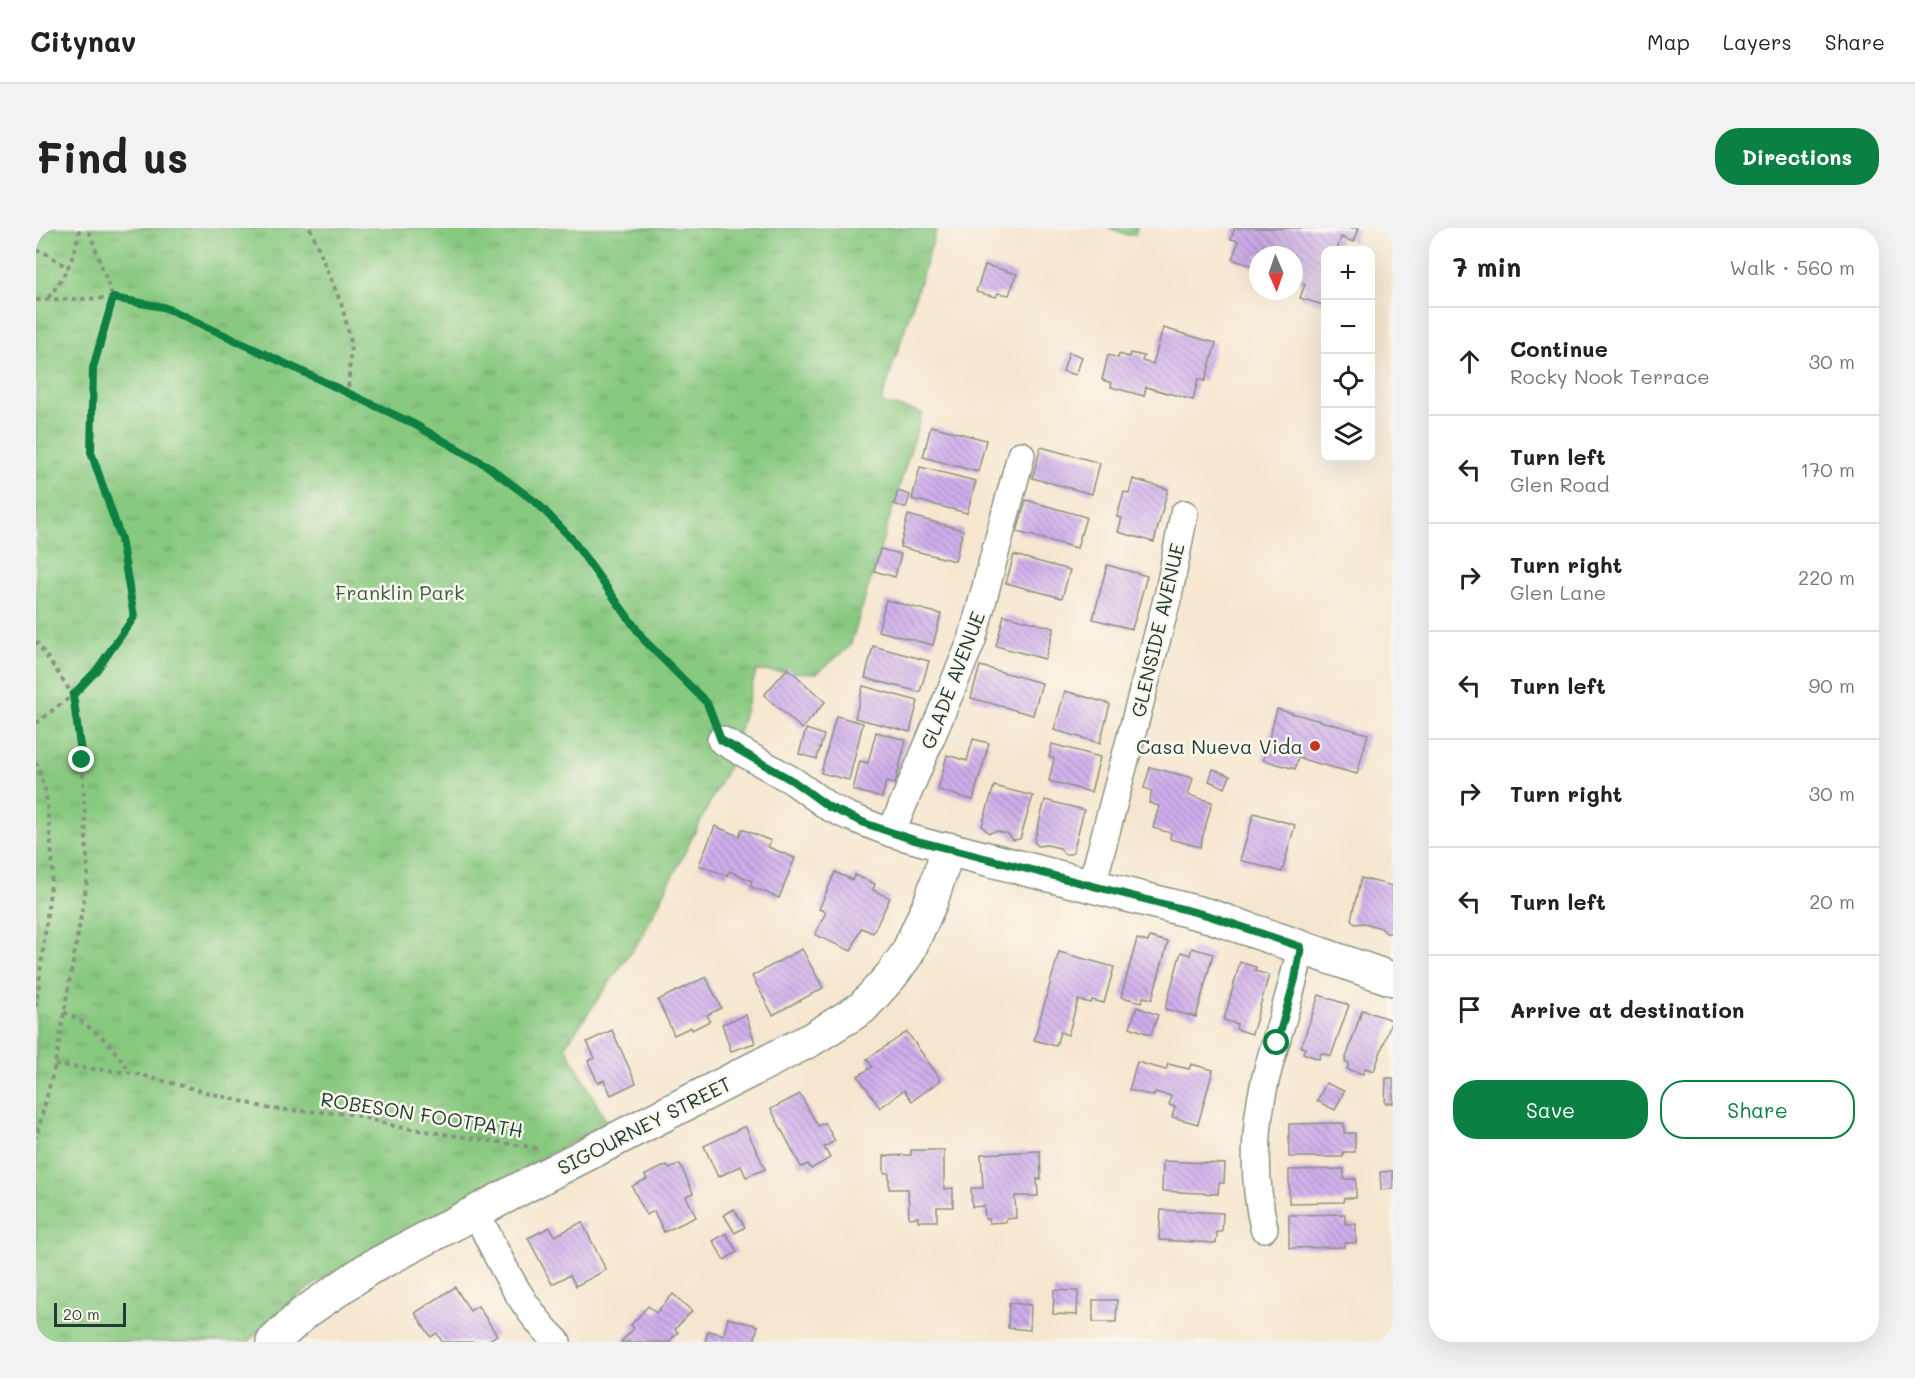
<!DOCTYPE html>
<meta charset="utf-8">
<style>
:root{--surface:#fff;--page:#f2f2f2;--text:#222;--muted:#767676;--line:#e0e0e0;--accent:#0b8043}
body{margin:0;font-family:Mali,sans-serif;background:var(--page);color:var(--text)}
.controls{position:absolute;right:18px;top:18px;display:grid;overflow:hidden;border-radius:12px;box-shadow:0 6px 24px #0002}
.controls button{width:54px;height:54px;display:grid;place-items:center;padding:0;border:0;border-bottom:2px solid var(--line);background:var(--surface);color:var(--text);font:30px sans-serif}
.compass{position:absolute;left:1213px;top:18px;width:54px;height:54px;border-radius:50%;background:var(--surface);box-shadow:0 6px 24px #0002;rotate:178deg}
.scale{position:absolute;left:18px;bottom:15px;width:72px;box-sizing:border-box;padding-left:6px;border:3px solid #1f3d34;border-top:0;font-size:16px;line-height:21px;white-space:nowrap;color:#1f3d34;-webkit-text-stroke:4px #fbf7ec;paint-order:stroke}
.stop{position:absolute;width:18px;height:18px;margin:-14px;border:4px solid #0b8043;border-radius:50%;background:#fff}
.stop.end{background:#0b8043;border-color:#fff;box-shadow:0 2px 6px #0008}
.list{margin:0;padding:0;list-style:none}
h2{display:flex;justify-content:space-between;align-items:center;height:78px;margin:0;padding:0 24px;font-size:26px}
h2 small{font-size:20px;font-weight:400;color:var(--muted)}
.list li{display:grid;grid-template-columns:39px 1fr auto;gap:18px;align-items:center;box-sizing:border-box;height:108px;padding:0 24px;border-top:2px solid var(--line)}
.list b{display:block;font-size:22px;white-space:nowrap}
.list p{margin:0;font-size:20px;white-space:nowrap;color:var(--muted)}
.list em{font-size:20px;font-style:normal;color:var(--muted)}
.actions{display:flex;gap:12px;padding:18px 24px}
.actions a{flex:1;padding:14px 0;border:2px solid var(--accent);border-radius:24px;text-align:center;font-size:21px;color:var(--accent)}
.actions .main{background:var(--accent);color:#fff}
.icon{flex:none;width:33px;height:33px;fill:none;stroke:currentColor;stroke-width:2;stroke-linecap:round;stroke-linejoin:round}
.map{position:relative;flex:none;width:1357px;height:1114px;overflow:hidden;border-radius:24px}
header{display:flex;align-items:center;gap:36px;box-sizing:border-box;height:84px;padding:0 30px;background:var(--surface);border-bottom:2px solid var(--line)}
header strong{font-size:28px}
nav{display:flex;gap:33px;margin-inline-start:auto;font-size:21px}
.intro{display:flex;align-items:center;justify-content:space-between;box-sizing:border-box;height:144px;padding:0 36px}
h1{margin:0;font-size:42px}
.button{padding:15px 27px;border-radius:24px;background:var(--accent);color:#fff;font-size:21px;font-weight:700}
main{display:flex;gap:36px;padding:0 36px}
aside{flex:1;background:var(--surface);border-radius:24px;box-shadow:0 6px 24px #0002}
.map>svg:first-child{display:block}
.park{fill:url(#park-tufts);stroke:#54835a;stroke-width:1.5}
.building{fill:url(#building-back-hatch)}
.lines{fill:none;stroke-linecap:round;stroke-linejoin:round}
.minor-casing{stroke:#8a9282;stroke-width:30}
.tertiary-casing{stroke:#8a9282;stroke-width:36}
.path{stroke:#8a9282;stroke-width:4;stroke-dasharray:4.5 4.5;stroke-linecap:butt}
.minor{stroke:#fff;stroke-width:27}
.tertiary{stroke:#fff;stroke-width:33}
.route{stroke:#0b8043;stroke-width:8}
.poi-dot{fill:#c8321e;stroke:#fbf7ec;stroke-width:2}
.labels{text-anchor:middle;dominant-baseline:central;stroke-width:5;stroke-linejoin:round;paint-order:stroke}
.park-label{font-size:20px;fill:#396047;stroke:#fbf7ec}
.street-label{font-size:20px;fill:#1f3d34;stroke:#fbf7ec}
.poi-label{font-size:20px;fill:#1f3d34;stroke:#fbf7ec;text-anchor:end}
</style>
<header>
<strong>Citynav</strong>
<nav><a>Map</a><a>Layers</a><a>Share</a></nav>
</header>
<div class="intro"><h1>Find us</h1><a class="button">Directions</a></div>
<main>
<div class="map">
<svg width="1357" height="1114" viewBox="0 0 1357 1114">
<defs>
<pattern id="park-tufts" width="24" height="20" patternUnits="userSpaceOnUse" patternTransform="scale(1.5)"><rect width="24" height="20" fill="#88c980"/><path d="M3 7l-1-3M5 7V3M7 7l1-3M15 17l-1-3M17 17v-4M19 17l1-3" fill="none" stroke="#6fa46a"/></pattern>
<pattern id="building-back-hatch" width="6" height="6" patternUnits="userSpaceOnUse" patternTransform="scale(1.5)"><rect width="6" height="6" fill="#cfadec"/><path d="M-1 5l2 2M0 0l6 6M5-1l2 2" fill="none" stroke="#a78ec0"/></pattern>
</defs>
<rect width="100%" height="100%" fill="#fbf7ec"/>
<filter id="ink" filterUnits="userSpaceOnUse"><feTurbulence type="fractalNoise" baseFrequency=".0167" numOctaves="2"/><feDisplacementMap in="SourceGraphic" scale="12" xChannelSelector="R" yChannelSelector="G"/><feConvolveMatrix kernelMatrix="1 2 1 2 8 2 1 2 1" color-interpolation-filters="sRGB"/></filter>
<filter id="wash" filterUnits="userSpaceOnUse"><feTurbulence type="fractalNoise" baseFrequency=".008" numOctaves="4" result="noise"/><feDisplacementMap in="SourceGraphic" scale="24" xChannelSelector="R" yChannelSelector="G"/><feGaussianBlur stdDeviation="1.35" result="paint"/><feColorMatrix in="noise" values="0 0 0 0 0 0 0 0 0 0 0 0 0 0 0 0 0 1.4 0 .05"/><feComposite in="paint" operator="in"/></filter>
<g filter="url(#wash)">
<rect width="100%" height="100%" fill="#f6e6cf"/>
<g class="park">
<path d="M0,0H901L845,175L886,185L814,418L781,445L720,443L695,533L606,708L529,818L571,895C513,926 455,957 397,988C330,1024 263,1057 212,1114H0Z"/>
<path d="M1073,0H1101L1099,6L1092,7Z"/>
</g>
<g id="blocks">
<g class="building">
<path d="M1199,0H1323L1318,14L1305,9L1301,22H1290V78L1264,70L1269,56L1258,53V27H1222V40L1196,31L1203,13L1195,11Z"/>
<path d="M949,37L981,46L973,67L962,65L960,69L940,64Z"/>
<path d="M1127,100L1180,115L1169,153L1162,151L1157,172L1110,159L1108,168L1075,159L1076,155L1066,152L1072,127L1082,130L1083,126L1093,129L1094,125L1108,128L1106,133L1117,136Z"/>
<path d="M1033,124L1046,129L1040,147L1027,143Z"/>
<path d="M895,198L950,212L942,244L887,229Z"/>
<path d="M1005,219L1064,235L1056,266L996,250Z"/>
<path d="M884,239L940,253L931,285L876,271Z"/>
<path d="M1097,251L1132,261L1118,314L1082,304L1086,290L1081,289L1088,264L1093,266Z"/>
<path d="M862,263L874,267L870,280L858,276Z"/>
<path d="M990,272L1050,289L1041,320L981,304Z"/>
<path d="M872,287L927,302L919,333L864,319Z"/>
<path d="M844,321L865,326L859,349L838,343Z"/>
<path d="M978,327L1034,342L1026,370L970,355Z"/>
<path d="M1071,337L1111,348L1096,401L1057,391Z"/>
<path d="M850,372L905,386L897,417L842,403Z"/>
<path d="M968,387L1018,400L1009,431L960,418Z"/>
<path d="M837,418L893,433L884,464L829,450Z"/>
<path d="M944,438L1006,455L997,487L935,470Z"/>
<path d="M752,440L789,474L766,501L728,467Z"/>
<path d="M827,458L882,473L874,504L819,490Z"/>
<path d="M1029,463L1074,476L1064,515L1018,502Z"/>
<path d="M1241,481L1332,506L1321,546L1262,530L1259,541L1227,532Z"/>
<path d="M800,488L827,495L813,552L785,545Z"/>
<path d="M770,501L788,507L781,531L763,526Z"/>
<path d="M840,504L870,512L859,556L850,554L846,570L817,562L824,533L832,535Z"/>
<path d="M937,511L953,515L937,572L902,562L911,527L931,533Z"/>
<path d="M1016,516L1064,529L1055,564L1013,553L1018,531L1013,529Z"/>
<path d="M1114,539L1157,550L1152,567L1176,574L1164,619L1134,611L1135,605L1117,600L1123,578L1113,575L1116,563L1108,560Z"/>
<path d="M1177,541L1194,548L1189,560L1173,553Z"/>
<path d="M958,558L997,568L984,611L977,612L972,606L960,603L953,605L946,598Z"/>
<path d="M1009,572L1048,582L1037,624L1034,626H1028L1024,620L1011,617L1002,618L998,614Z"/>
<path d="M1218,585L1259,597L1246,644L1204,632Z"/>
<path d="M679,598L703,608L706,601L735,613L732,619L759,630L743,670L714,658L716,653L693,643L691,648L663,637Z"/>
<path d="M799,644L816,652L819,647L839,656L837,662L854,670L837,705L825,700L815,723L779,707L790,684L783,681Z"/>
<path d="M1325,650L1357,658V704L1355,705H1350L1345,700L1328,695L1319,696L1315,691Z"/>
<path d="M1114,709L1132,714L1116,771L1107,769L1106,774L1085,769L1101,711L1112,714Z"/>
<path d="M1156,720L1177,726L1160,789L1129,781L1145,724L1154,727Z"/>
<path d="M766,721L787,760L737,787L716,748Z"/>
<path d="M1023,724L1078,739L1068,775L1056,772L1055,775L1042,772L1032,807L1024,804L1020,818L998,812Z"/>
<path d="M1204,734L1220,739L1219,743L1233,747L1216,806L1200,801L1201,796L1188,792Z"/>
<path d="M670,749L685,780L671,787L674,793L656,802L655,799L638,807L622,772Z"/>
<path d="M1283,767L1313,777L1295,828L1285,825L1283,831L1267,825L1269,820L1265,819Z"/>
<path d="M1101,779L1122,787L1115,807L1094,799Z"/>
<path d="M1326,782L1356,792L1338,843L1329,840L1327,846L1311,841L1313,835L1309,833Z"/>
<path d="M710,787L719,815L695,823L686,796Z"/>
<path d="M576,802L600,855L575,867L568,852L562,855L552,833L559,830L551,814Z"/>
<path d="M871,804L905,852L876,873L868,862L844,880L822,848L836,839L831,831Z"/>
<path d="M1101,834L1130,842L1132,836L1153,841L1155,836L1177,842L1162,896L1136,889L1139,879L1133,877L1135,868L1119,864L1118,868L1093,862Z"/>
<path d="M1350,850H1357V875H1349Z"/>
<path d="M1290,855L1308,863L1299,882L1281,873Z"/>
<path d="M764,866L782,898L789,895L799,913L788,919L794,930L775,941L772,936L765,939L735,881Z"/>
<path d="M1308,895V905H1319V924H1307V929H1253V896Z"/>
<path d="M709,898L729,941L710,949L705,938L682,949L668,918Z"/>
<path d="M875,922H908V961L917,960V979H901V993H882V989L873,990L872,961H853V945H848V928L875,927Z"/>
<path d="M1004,923L1005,951H1001L1002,968H979L980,990L970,991V994L953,995V991H949L948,978L936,979L935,960H947L945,926Z"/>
<path d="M1127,933L1189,936L1188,955H1183L1182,966L1126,963Z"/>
<path d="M644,936L657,965L650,968L660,989L628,1004L618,983L610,987L596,958L611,951L609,947L631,937L633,941Z"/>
<path d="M1308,941V951H1320V970H1308L1307,974L1253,975V942Z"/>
<path d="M1357,943V961L1345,962L1344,944Z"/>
<path d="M698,981L709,999L699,1005L688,987Z"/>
<path d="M1125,982L1187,985L1186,1004H1181L1180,1015L1123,1012Z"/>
<path d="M1309,986V996H1320V1015H1308V1019L1253,1020V987Z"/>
<path d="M546,994L570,1042L540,1058L534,1047L516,1056L492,1010L514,999L519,1008Z"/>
<path d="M690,1005L701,1024L688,1032L677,1013Z"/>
<path d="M419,1059L434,1083L442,1078L461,1107L450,1114H406L401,1105L395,1109L379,1085Z"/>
<path d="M1018,1062L1042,1063L1041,1087L1017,1086Z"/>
<path d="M637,1066L656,1083L639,1101L642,1104L633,1114H585L598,1100L595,1097L612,1078L620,1085Z"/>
<path d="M1057,1072H1081L1080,1094H1057Z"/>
<path d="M973,1075L995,1077L994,1102L972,1100Z"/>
<path d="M692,1090L722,1098L718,1114H669L672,1103L688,1107Z"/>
</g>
</g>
</g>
<g filter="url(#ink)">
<use href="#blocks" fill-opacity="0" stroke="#8a9282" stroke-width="1.5"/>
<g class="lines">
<g class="minor-casing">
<g id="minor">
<path d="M685,512L757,553L793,579L812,588L855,605L912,621"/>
<path d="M855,605L936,412L985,227"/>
<path d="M1052,657L1061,638L1133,364L1148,286"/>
<path d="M440,984C462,1029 484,1079 521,1114"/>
<path d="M1228,1000C1217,953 1218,900 1229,853C1240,808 1256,765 1265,719"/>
</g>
</g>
<g class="tertiary-casing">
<path id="tertiary" d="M237,1114L268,1085L332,1041L512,946L776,811L826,780L855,748L871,726L895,673L912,621L1174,688L1357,751"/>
</g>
<g class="path">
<path d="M274,0L306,78L315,114L312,165"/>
<path d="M0,22L11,26L32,40"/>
<path d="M12,70C31,46 38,30 44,0"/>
<path d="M0,72L77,70L127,79L376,195L450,237L502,276L535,311L609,413L671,475L677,490"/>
<path d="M0,413L37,467L46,532L52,648L19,837L0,910"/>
<path d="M0,495L37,467L60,443L98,389L85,311L55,224L57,140L77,70L52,0"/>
<path d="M0,534L10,565L17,638L0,780"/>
<path d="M28,784L46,794L72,814L94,844"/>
<path d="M19,837L97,845L235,881L315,886L362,899L502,920"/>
</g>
<use href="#minor" class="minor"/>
<use href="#tertiary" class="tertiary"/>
</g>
</g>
<g class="lines" filter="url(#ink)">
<path class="route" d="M46,532L37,467L60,443L98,389L85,311L55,224L57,140L77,70L127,79L137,83L376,195L450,237L502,276L535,310L609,413L671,475L685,512L757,553L793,579L831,596L878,612L1174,688L1265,719L1259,751L1241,815"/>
</g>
<circle class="poi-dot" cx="1279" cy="518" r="6"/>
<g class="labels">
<g class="park-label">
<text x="364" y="364">Franklin Park</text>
</g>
<g class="street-label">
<text transform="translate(1121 402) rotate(-77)">GLENSIDE AVENUE</text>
<text transform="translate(916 452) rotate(-69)">GLADE AVENUE</text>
<text transform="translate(386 886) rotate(9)">ROBESON FOOTPATH</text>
<text transform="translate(608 897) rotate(-27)">SIGOURNEY STREET</text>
</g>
<g class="poi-label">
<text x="1267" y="518">Casa Nueva Vida</text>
</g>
</g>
</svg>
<div class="controls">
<button>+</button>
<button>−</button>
<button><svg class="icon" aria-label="locate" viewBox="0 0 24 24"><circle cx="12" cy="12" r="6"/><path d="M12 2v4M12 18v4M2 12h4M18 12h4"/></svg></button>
<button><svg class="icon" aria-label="layers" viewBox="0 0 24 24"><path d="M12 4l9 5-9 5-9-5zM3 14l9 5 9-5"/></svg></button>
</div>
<svg class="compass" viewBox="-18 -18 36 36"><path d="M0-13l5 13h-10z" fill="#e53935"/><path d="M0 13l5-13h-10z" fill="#767676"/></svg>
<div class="scale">20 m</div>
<div class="stop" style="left:1241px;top:815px"></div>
<div class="stop end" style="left:46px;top:532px"></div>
</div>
<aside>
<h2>7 min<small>Walk · 560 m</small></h2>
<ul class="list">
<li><svg class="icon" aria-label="ahead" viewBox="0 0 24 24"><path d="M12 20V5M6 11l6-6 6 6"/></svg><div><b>Continue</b><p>Rocky Nook Terrace</p></div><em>30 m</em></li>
<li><svg class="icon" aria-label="left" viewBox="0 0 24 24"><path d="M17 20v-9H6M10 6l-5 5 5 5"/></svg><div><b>Turn left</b><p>Glen Road</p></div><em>170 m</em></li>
<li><svg class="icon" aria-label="right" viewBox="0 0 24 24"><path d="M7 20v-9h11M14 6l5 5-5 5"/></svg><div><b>Turn right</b><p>Glen Lane</p></div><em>220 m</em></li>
<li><svg class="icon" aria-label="left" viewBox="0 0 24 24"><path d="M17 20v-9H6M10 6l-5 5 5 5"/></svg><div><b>Turn left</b></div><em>90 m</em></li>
<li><svg class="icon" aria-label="right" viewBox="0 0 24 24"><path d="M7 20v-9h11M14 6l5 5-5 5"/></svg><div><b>Turn right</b></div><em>30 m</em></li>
<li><svg class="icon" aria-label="left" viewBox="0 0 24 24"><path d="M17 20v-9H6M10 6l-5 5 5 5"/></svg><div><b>Turn left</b></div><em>20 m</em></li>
<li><svg class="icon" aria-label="arrive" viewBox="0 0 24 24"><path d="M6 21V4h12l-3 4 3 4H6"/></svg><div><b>Arrive at destination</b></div></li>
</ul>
<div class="actions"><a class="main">Save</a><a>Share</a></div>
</aside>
</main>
